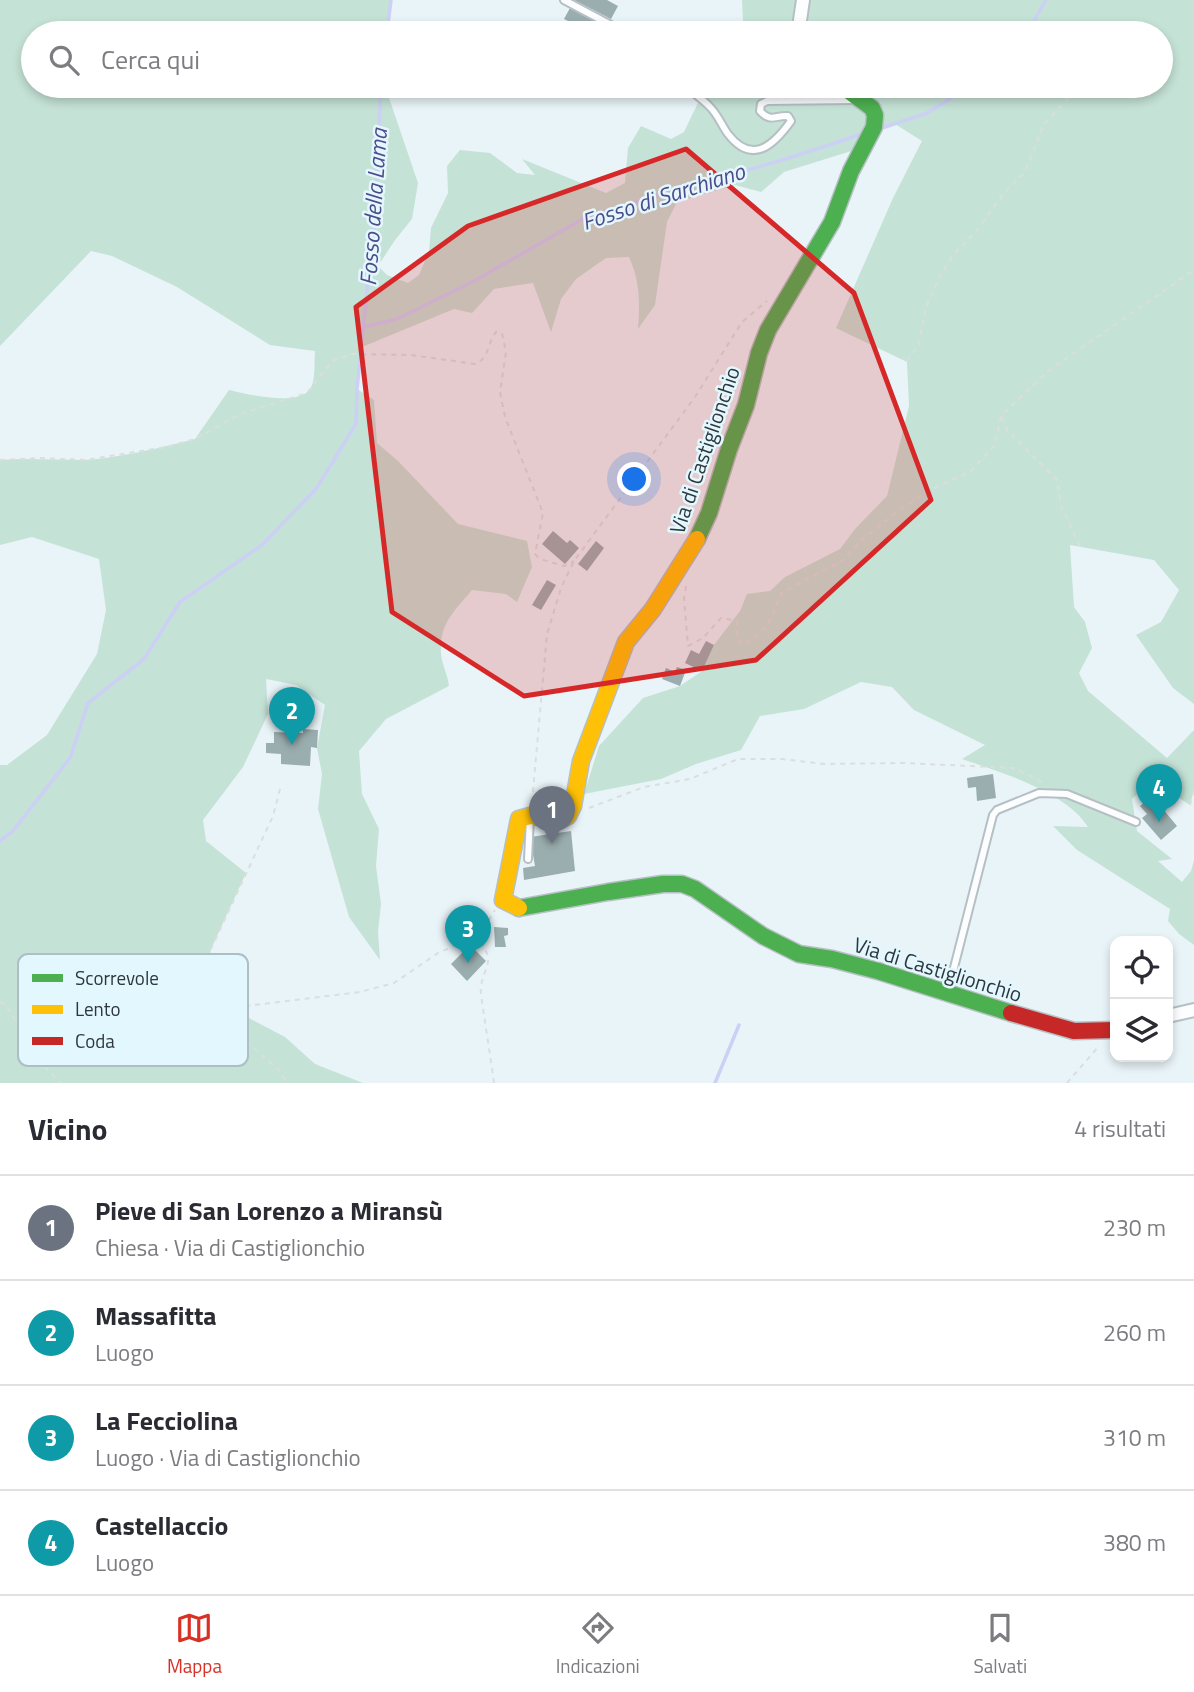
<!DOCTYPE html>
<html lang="it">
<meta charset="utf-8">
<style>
:root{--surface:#fff;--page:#f2f2f3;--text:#2b2b33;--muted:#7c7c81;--line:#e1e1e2;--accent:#d93025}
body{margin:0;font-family:"Titillium Web",sans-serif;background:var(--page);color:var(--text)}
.controls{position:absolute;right:21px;bottom:21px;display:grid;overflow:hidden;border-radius:14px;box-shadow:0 4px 10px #0003}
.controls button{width:63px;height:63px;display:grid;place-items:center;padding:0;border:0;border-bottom:2px solid var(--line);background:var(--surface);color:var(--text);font:35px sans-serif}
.you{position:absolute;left:635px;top:480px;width:24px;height:24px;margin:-18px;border:5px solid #fff;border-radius:50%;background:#1a73e8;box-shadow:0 0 0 10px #1a73e833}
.badge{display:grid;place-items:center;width:46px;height:46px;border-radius:50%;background:var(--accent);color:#fff;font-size:23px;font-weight:700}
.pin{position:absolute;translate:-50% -58px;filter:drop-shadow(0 2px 4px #0008)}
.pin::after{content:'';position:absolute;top:37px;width:24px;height:21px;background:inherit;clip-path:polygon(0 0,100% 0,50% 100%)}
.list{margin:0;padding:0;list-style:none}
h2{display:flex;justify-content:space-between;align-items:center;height:91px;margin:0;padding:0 28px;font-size:30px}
h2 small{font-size:23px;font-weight:400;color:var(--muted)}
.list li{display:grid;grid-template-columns:46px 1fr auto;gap:21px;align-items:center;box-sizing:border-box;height:105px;padding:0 28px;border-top:2px solid var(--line)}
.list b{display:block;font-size:26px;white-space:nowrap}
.list p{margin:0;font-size:23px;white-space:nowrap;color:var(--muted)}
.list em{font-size:23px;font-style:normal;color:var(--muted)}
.icon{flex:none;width:38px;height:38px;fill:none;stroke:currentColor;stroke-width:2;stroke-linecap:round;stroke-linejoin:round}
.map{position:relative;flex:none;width:1194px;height:1083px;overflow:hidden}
.search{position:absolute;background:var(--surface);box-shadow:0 4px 10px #0003;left:21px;right:21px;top:21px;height:77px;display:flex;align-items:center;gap:18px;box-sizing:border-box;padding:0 24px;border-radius:38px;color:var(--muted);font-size:26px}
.sheet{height:511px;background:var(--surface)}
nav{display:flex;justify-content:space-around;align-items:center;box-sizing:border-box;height:98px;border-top:2px solid var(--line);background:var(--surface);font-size:19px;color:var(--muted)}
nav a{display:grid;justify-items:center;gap:4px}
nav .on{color:var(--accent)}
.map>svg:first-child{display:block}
.green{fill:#c5e2d6}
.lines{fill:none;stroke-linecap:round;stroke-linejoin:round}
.stream{stroke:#ccd0f5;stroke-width:3.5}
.building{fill:#9baeaf}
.lane-casing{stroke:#b6c0c4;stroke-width:10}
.street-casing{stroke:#b6c0c4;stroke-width:16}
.fast-casing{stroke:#b6c0c4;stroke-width:19}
.slow-casing{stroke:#b6c0c4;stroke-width:19}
.jam-casing{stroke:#b6c0c4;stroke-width:19}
.path{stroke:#dbdedf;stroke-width:2;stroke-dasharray:5 5;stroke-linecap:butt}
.lane{stroke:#fcfdfe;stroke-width:6}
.street{stroke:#fcfdfe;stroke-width:12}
.fast{stroke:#4caf50;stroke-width:16}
.slow{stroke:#ffc107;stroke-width:16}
.jam{stroke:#c62828;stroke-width:16}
.marked{fill:#d62828;fill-opacity:0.2;stroke:#d62828;stroke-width:5;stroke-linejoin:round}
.labels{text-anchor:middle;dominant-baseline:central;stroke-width:5;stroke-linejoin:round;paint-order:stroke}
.street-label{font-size:21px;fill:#2e383c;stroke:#e3f7fe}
.water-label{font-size:23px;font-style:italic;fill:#4f4a8a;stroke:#e3f7fe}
.key{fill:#e3f7fe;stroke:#adbec4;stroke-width:2}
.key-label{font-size:19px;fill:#2e383c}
</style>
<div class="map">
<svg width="1194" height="1083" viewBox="0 0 1194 1083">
<rect width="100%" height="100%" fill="#e9f4f8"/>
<path class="green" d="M0,0H391L387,33H33V86H385L418,183L412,219L395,240L378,266L387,275L408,283L419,275L429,252L431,228L448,193L447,166L460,150L490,153L517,173L535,175L522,159L606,193L625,183L628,148L641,126L671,139L684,132L706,86H1161V33H740L743,24L742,0H1194V704L1173,688L1136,635L1161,622L1179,590L1154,560L1070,545L1074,607L1085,622L1092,648L1079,673L1088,691L1167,758L1194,730V790L1190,805L1170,792L1142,789L1132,799L1137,831L1172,859L1158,861L1182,882L1191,871L1194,860V945L1179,934L1168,921L1170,909L1077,850L1053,826L1088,827C1067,792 1000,772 962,759L985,745L914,710L892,687L861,682L804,709L760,716L741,750L696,764L661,779L584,794L599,746L643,698L680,686L702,671L714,645L740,611L747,594L770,591L785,577L840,549L855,529L887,496L909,406L907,362L836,328L893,198L922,141L895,124L874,127L864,147L784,172L761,192L735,185L677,202L667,222L655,305L638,329C640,303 640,281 629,257L606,258L576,279L561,299L551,332L533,283L494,289L472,313L454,309L362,347L357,389L374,400L377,443L398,461L458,524L527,541L532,567L517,602L506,594L472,590C454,612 439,623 441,654C442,665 448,675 449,686L386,719L359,751L362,794L379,829L376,866L381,904L378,932L380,960L349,917L318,809L322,774L317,748L325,705L296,685L266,679L268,714L243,767L203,820L206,841L246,873L211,949L207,984L216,1001L285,1037L315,1064L363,1083H0V765H7L47,735L97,654L106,610L99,559L32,537L0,545V460C28,458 55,460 82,460C114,459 164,447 195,439L229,390C247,394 297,407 310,389C316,381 314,361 315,351L270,345L177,287L112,256L91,251L0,346Z"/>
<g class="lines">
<g class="stream">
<path d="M387,33L391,0"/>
<path d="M1027,33L1046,0"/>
<path d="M879,129L927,113L971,86"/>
<path d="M364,327L397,319L474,281L588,216L789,158L862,134"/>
<path d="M0,841L12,832L70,758L88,703L144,659L180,602L262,545L316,489L356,424L357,389L375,215L381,86"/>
<path d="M715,1083L739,1025"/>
</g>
</g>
<g class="building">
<path d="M574,0H607L618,6L611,19Z"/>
<path d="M570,8L600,23L595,33H576L580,27L564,19Z"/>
<path d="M553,531L567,543L570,540L579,548L565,564L542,544Z"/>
<path d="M596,541L604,548L587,571L578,564Z"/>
<path d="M547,580L556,585L541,610L532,605Z"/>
<path d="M706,641L714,645L702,671L685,663L691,650L699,654Z"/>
<path d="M677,667L686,670L680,686L662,679L666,668L675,672Z"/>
<path d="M303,729L318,730L317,748L311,747L310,766L281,764V754L266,753V743H274V732L303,733Z"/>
<path d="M993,774L996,798L977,801L976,787L968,788L967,778Z"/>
<path d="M1152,796L1177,826L1161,840L1142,818L1147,814L1140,806Z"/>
<path d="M571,831L575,871L524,880L523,868L535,866L530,837Z"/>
<path d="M494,927L508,928V935L504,936L506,947H495Z"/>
<path d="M470,945L486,961L467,981L451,964Z"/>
</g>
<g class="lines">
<g class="lane-casing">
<g id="lane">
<path d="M564,0L626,33"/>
<path d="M685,86C693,93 703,99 710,107C718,115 722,126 728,134C752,165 773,146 791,121L788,116C775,115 771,123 760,111L761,104L767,101L853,100"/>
<path d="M528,859L530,818"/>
<path d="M948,991L993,815L997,810L1039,793L1067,794L1136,822"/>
</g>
</g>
<g class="street-casing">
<g id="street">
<path d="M801,33L799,27L803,0"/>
<path d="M1168,1016L1194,1010"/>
</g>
</g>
<g class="fast-casing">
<g id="fast">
<path d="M697,539L709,513L729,449L746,405L759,353L768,330L832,222L851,171L874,127L875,115L872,108L842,86"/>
<path d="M519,908L608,892L663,884H682L695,889L763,936L799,954L832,959L878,971L1011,1013"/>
</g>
</g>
<g class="slow-casing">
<path id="slow" d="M519,908L503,900L519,819L530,816L562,819L568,816L573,806L581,761L626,642L653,609L697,539"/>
</g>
<g class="jam-casing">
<path id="jam" d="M1011,1013L1074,1031L1115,1030"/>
</g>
<g class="path">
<path d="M907,361L919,344L926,307L939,278L954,254L978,229L1004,193L1025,172L1044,124L1073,93"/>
<path d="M1002,417L1007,430L1057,480L1061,505L1080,547"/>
<path d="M0,460L40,458L85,460L166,447L195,439L240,414L307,393L332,361L352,354L411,355L475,364C490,358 487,343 496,332L502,333L506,352L500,392L505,417L543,513L535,554L540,559L564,566L574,561"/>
<path d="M686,586L684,599L688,646L703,638L721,618L737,621V636L742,645C767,631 772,620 781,593L842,561L863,539L897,512L930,490L971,471L995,445L1001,416L1048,371L1194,270"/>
<path d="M280,789L273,816L211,949L207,984L216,1001L230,1008L360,992L394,983L438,953L468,940L478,939"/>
<path d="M532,802L547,634L561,588L574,561L695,397L742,322L767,301"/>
<path d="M1190,805L1194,790"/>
<path d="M589,808L644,787L690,779L738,759H782L824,764L903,763L1014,768L1046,784"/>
<path d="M0,1001L7,1007L46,1068L60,1083"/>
<path d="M216,1002L241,1037L278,1069L288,1083"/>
<path d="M494,1083C490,1053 485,1024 481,994C479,980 490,965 488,957C487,950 480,944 478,937L495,910"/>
<path d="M1067,1083L1099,1046"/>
</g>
<use href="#lane" class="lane"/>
<use href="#street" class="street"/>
<use href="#fast" class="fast"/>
<use href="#slow" class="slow"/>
<use href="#jam" class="jam"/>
</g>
<path class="marked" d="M686,149L854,293L931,500L756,660L524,696L392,612L356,307L468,226Z"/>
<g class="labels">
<g class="street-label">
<text transform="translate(704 450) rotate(-71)">Via di Castiglionchio</text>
<text transform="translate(938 969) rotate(17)">Via di Castiglionchio</text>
</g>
<g class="water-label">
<text transform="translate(663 196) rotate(-18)">Fosso di Sarchiano</text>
<text transform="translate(373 207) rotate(-86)">Fosso della Lama</text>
</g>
</g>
<rect x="18" y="954" width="230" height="112" rx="10" class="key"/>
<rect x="32" y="974" width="31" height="8" fill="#4caf50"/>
<rect x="32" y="1005" width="31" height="9" fill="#ffc107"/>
<rect x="32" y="1037" width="31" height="8" fill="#c62828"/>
<g class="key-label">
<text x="75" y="985">Scorrevole</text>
<text x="75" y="1016">Lento</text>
<text x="75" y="1048">Coda</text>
</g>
</svg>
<div class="controls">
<button><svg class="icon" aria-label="locate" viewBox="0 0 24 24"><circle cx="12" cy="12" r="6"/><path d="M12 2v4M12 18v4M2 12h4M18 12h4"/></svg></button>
<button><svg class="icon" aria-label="layers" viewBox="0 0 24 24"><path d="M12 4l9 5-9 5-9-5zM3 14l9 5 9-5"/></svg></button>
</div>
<div class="you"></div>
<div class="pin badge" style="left:552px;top:844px;background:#6b7280">1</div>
<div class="pin badge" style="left:292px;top:745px;background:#0f9aa8">2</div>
<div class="pin badge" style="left:468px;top:963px;background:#0f9aa8">3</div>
<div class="pin badge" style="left:1159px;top:822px;background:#0f9aa8">4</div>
<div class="search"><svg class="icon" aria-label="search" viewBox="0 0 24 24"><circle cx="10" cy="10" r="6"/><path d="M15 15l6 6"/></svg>Cerca qui</div>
</div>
<section class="sheet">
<h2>Vicino<small>4 risultati</small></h2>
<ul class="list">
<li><span class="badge" style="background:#6b7280">1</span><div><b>Pieve di San Lorenzo a Miransù</b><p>Chiesa · Via di Castiglionchio</p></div><em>230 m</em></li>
<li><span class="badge" style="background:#0f9aa8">2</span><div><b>Massafitta</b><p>Luogo</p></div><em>260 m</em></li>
<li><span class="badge" style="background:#0f9aa8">3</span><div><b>La Fecciolina</b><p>Luogo · Via di Castiglionchio</p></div><em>310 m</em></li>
<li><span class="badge" style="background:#0f9aa8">4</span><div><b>Castellaccio</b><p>Luogo</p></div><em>380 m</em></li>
</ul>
</section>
<nav>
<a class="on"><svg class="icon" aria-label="map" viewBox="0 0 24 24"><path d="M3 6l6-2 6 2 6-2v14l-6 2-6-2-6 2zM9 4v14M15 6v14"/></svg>Mappa</a>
<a><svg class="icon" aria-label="directions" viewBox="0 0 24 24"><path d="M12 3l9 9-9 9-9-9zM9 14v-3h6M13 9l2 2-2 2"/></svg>Indicazioni</a>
<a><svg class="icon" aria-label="saved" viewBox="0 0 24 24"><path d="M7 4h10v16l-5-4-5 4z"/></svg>Salvati</a>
</nav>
